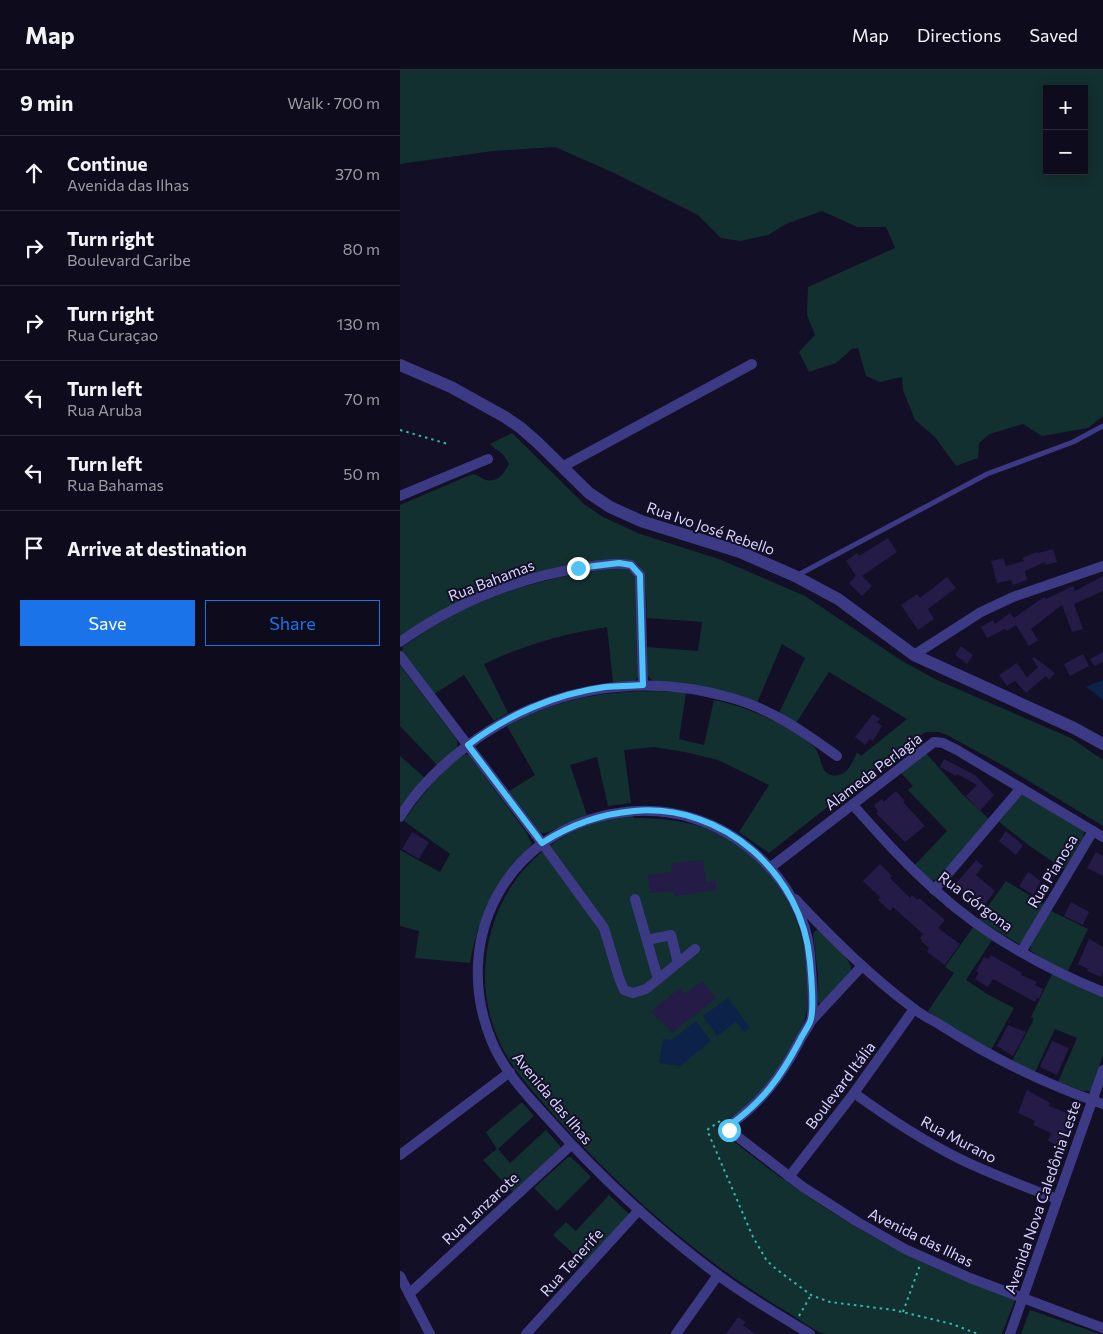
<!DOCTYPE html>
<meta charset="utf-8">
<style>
:root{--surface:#0e0b1c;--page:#171425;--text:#f1f3f6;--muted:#9b9ba3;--line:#2e2b3b;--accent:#1a73e8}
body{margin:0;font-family:Commissioner,sans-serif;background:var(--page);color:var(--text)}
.controls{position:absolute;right:15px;top:15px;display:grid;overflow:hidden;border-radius:0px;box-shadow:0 2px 12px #0003}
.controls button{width:45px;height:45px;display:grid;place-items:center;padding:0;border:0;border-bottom:1px solid var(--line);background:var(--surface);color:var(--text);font:25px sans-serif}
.stop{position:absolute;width:15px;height:15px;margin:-11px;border:4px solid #4fc3f7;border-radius:50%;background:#fff}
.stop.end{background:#4fc3f7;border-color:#fff;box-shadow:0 1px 5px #0008}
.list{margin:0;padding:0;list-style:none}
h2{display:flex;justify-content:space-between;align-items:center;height:65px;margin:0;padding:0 20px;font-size:21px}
h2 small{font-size:16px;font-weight:400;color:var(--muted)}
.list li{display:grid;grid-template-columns:32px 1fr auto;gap:15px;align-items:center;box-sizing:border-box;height:75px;padding:0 20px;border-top:1px solid var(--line)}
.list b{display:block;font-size:19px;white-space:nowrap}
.list p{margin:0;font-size:16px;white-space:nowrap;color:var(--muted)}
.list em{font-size:16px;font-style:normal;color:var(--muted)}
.actions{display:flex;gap:10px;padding:15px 20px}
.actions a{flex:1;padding:11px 0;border:1px solid var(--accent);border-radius:0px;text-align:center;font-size:18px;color:var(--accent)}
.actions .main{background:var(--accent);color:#fff}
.icon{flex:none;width:28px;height:28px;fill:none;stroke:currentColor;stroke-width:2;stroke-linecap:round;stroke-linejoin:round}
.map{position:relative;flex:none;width:703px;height:1264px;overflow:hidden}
header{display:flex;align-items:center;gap:30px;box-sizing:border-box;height:70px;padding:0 25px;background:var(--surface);border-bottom:1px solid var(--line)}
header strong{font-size:24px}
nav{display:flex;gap:28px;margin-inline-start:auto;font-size:18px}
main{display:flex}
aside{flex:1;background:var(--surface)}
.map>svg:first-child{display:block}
.green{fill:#12302f;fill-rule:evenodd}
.water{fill:#0c2248}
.building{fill:#241b47}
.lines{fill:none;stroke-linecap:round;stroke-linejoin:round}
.path{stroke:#2fb8b0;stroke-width:2;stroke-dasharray:2.5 4;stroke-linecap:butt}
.service{stroke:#3d3a85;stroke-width:5}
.minor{stroke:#3d3a85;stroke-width:10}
.tertiary{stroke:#3d3a85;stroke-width:12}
.route{stroke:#4fc3f7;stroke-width:6}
.labels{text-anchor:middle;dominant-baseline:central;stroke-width:4;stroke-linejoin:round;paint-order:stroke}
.street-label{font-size:15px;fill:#d9d4ff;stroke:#130f26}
</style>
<header>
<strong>Map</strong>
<nav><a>Map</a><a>Directions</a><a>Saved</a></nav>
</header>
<main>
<aside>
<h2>9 min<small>Walk · 700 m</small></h2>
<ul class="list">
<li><svg class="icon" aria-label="ahead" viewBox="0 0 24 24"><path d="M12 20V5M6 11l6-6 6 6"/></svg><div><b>Continue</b><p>Avenida das Ilhas</p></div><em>370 m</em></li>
<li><svg class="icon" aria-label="right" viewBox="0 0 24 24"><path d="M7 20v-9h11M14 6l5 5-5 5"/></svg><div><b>Turn right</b><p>Boulevard Caribe</p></div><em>80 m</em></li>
<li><svg class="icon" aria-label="right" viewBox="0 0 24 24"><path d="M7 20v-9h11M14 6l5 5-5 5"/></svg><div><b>Turn right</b><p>Rua Curaçao</p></div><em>130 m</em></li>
<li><svg class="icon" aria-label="left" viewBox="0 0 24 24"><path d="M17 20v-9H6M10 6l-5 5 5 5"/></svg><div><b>Turn left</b><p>Rua Aruba</p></div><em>70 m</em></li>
<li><svg class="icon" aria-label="left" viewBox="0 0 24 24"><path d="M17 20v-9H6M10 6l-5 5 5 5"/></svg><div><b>Turn left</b><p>Rua Bahamas</p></div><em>50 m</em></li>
<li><svg class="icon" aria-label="arrive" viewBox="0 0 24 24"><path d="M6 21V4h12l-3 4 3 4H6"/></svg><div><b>Arrive at destination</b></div></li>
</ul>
<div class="actions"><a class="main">Save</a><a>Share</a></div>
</aside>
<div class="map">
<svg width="703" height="1264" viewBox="0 0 703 1264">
<rect width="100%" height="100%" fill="#130f26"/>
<g class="green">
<path d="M0,0H703V346L688,358L642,366L623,354L590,364L579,373L578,388L556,396L535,367L515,350L503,320L502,307L480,312L466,306L458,278L452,279L436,293L409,302L399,282L415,265L407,245L408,217L495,178L486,157H457L422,141L386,154L368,165L340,171L321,168L298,145L212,102L155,77L93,81L0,94ZM647,19H684V101H647Z"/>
<path d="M112,363L184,434L203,447L240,464L319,489L405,526L502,591L537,610L671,668L703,690V756L604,696L547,665L539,662H526L513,670L369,783L339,762L369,715L318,690L285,682L254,677L224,680L231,733L208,736L197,687L170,695L187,745L146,763H141L109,721L135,705L107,656C163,625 224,617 286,623L279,669L304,675L314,630C345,636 390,655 414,677C422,684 419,702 431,705C446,709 453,692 457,682L461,686L507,649L429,602L396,653L379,643L405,588L382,574L357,633L253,611C243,605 247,588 247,577L298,581L302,552L247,548C246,535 248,501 236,493C224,486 200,491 187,493C172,496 156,497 142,501C91,515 44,538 0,567V435L70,405L74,404C78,405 82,409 86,410C98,413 104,403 109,394C102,380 99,383 90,374Z"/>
<path d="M217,498C226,499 232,500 236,508L238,607L234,612H213L207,557C162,564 125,575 84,594L108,643L94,651L64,605L34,624L2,582L3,577C70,528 136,508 217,498Z"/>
<path d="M0,595L57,670V678L37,695L0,656Z"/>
<path d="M526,683L562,724L589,749L538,808L531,812L514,796L547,761L508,720L513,716L501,703Z"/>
<path d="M65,684L69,685L126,762L132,774C125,785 114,793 106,803C86,829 76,861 70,893L15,888L19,861L0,856V780L40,802L50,784L4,751C17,732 44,694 65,684Z"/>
<path d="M0,686L25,708L0,741Z"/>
<path d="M624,724L684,761L683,768L664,799L631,777L599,752L619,727Z"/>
<path d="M232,745L234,748C257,748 280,750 302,757C317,762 330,770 342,779C381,808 404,850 406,898C407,917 410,940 402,958C395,973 388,989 379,1002C371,1014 358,1026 348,1036C338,1044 326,1049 316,1057C375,1106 437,1150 506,1184C542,1202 578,1216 615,1230L602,1264C559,1264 515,1264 472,1264C461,1264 434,1264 425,1264C414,1261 399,1249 389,1243C300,1191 220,1119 151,1042C132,1020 111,998 99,971C76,920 82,861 112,815C140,774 183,750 232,745Z"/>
<path d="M606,811L644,834L622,872L619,874L579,849Z"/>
<path d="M651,841L688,859L668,901L644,890L630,880L631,875Z"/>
<path d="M574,856L592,870L566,910L587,924L614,938L591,980L545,954L528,941L554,903L545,897Z"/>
<path d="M418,860C427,869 453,888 451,901L421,933H419L417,930L418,905L413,864L415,861Z"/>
<path d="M652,904L703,926V985L692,1018L690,1021H683L658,1012L677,968L655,959L635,1002L612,991L634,949L631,947Z"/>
<path d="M122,1032L134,1046L98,1079L110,1093L146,1060L160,1076L161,1080L114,1124L83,1090L97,1079L86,1062Z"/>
<path d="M168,1087H171L191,1107L157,1141L134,1118Z"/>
<path d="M209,1125L228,1143L229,1147L186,1195L153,1165L166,1152L176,1161Z"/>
<path d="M630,1240L700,1264H621Z"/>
</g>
<g class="water">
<path d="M703,610V630L686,617Z"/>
<path d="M328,928L350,958L344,962L336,952L317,966L303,946Z"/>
<path d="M296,951L311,971L280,996L259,993L263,969L272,970Z"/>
</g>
<g class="building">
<path d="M488,468L497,482L462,506L472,516L462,526L449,513L456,506L446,491L457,483L459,486Z"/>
<path d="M653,479L657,492L646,495L645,492L625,501L627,510L613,515L611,510L597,513L591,491L603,488L606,496L624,491L622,488L637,482L638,483Z"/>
<path d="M703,506V521L674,534L683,559L672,562L662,535L631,559L638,570L629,576L616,555L607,561L605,559L587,568L581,557L593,550L595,554L610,543L614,548L644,527L646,529L673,516L675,521Z"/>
<path d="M547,507L556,518L528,539L534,549L518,560L501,535L517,524L520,528Z"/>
<path d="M561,576L573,585L567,594L555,585Z"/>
<path d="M703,582V592L694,596L690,589Z"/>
<path d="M683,584L689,596L670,606L664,594Z"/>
<path d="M634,587L655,603L649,610L646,606L626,623L615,611L607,616L599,605L617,593L627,607L638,597L632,589Z"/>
<path d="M473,644L480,649L477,652L482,656L473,671L470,669L465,675L455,667Z"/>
<path d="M544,689L575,705L594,725L580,741L566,726L577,715L557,704L556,706L540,697Z"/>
<path d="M496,721L505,731L503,732L525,756L505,772L476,743L478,742L474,735L482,729L484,732Z"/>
<path d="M606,761L623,775L616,785L599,771Z"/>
<path d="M12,762L29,772L19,789L2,779Z"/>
<path d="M696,782L703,786V806L687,798Z"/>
<path d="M303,790L306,812L315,811L317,820L274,826V821L250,823L248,805L272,802L271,793Z"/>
<path d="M576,790L583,796L576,805L595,821L582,838L553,817Z"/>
<path d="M480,794L492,806L490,808L510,828L512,825L517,830L519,828L545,850L538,858L560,874L545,895L527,882L529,878L521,871L522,870L520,868L523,864L493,837L490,841L478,830L480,827L463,811Z"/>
<path d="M628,802L641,811L633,825L619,816Z"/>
<path d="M671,832L689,842L683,855L664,846Z"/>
<path d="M689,869L703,877V901L701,907L687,901L688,899L678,894Z"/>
<path d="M591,885L622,903L621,905L637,912L635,915L643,919L639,929L637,928L635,932L593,909L588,917L575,909L579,903L576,901L584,887L588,889Z"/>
<path d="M302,911L316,928L272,963L261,950L259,951L251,941L280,918L285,924Z"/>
<path d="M608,955L626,962L613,986L597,976Z"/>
<path d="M652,971L669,978L657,1005L640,997Z"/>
<path d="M627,1020L650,1033L649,1036L674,1046L661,1077L648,1071L651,1063L633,1055L635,1051L618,1043Z"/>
<path d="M338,1247L346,1252L343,1255L355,1264H326Z"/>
</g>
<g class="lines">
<g class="path">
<path d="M0,360L48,374"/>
<path d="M484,697L522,668"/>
<path d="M320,1051L307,1060L353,1167L367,1191L376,1199L411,1225L430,1232L494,1240L552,1254L578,1264"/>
<path d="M503,1242L520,1195"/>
<path d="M399,1246L411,1225"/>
</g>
<path class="service" d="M396,506L587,404L673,372L703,356"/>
<g class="minor">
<path d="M162,397L352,294"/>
<path d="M0,426L88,389"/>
<path d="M0,572C55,533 119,507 186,497C201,495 215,492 231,495L240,505L243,615"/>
<path d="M514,585L581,542L613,527L703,496"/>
<path d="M0,586L142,773L204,858L219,908L224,920L233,923L246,919L295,879"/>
<path d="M453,735C479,764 505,794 535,820C584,865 642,897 703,922"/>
<path d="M0,747C17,719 40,696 67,676C144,618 238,601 332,628C371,639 404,662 437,686"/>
<path d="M371,797L534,672L543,673L557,680L703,767"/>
<path d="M534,820L621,718"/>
<path d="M235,829L258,909"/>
<path d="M395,829C432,868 470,906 513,938C520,944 530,949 539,954C590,987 645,1014 703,1034"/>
<path d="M247,870L271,865L278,893"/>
<path d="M621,882L693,761"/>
<path d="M411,951L462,896"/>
<path d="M454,1023C487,1047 522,1070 558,1088C590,1104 624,1116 657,1129"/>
<path d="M0,1085L110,1002"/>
<path d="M389,1107L454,1023L514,939"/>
<path d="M0,1206L30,1264"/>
<path d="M9,1224L171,1075"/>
<path d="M126,1264L239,1140"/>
<path d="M276,1264L318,1205"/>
<path d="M410,1264C379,1245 347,1227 318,1205C258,1160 203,1110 153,1054C130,1029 105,1003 92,972C49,869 107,760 218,743C269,735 318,750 357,785C385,810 407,846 410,885C411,900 415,938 411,951C408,958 402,965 399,972C381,1007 362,1031 330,1055L329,1060L403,1117L456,1151L505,1179L570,1208L703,1258"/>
<path d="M610,1264L703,1000"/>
</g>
<path class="tertiary" d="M0,295L51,317L105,347L121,358L137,372L189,423L210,437L241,451L340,482L395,506L438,529L514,585L674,658L703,674"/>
</g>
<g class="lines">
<path class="route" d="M178,498L219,493L231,495L240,505L243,615C230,616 217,616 205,617C155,624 107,645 68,675L142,773C170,755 200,744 234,741C323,733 403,804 410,892C411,905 415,941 410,952C407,959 402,965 399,972C380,1008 363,1031 330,1055L329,1060"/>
</g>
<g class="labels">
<g class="street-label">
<text transform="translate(311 458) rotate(19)">Rua Ivo José Rebello</text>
<text transform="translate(91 510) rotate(-21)">Rua Bahamas</text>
<text transform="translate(473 701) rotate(-37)">Alameda Perlagia</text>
<text transform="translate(652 801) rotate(-59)">Rua Pianosa</text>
<text transform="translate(576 831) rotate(37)">Rua Górgona</text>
<text transform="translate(440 1015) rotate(-53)">Boulevard Itália</text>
<text transform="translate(153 1028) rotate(50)">Avenida das Ilhas</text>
<text transform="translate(559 1069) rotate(28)">Rua Murano</text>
<text transform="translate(642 1127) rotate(-71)">Avenida Nova Caledônia Leste</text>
<text transform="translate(80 1138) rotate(-43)">Rua Lanzarote</text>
<text transform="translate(521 1167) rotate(26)">Avenida das Ilhas</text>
<text transform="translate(171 1192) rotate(-48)">Rua Tenerife</text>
</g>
</g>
</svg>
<div class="controls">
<button>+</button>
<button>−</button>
</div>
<div class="stop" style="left:329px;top:1060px"></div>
<div class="stop end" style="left:178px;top:498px"></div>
</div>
</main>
